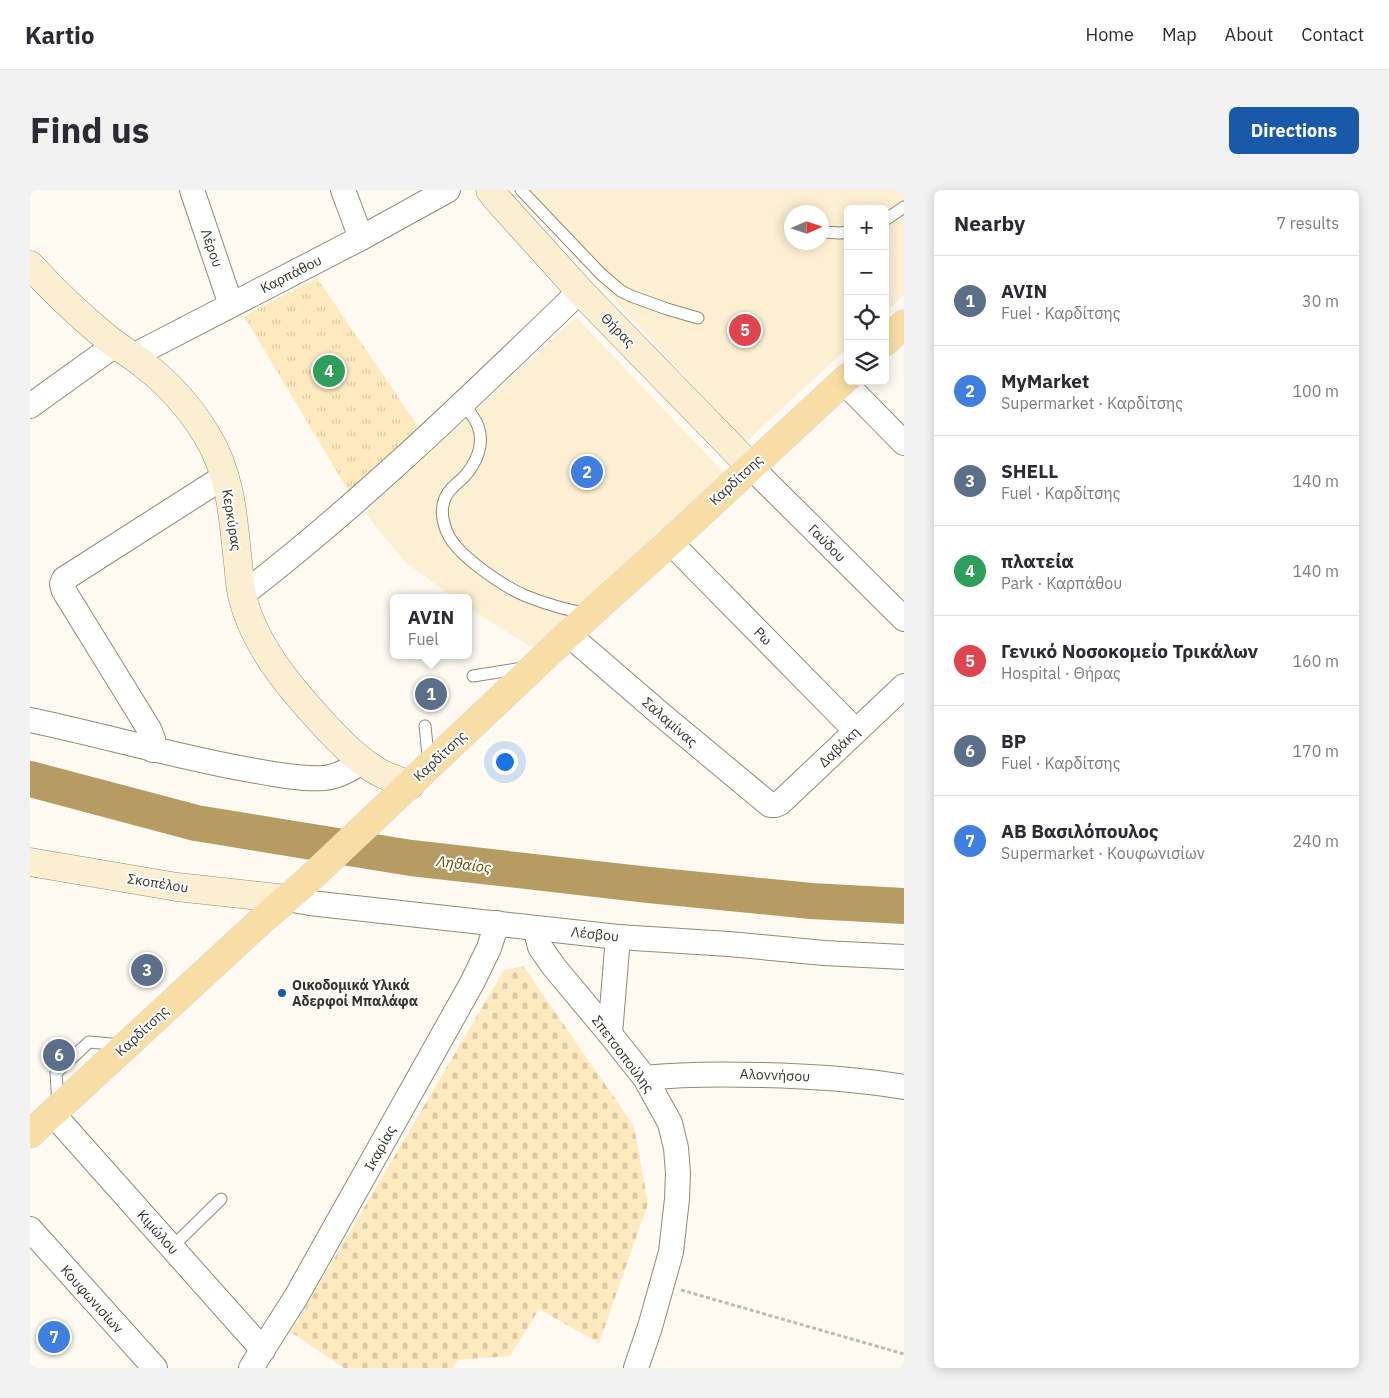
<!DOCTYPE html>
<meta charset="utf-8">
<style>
:root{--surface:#fff;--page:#f2f2f3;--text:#2b2b33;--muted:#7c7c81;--line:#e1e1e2;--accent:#1859aa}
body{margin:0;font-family:"IBM Plex Sans",sans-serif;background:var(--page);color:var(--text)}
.controls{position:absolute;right:15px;top:15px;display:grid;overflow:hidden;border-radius:8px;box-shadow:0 2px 12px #0003}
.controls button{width:45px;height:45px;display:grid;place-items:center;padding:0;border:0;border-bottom:1px solid var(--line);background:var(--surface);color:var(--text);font:25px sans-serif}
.compass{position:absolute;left:754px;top:15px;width:45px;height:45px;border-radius:50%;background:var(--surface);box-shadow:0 2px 12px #0003;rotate:87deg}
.you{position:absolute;left:474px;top:571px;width:18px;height:18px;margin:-12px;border:4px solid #fff;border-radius:50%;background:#1a73e8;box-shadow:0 0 0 8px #1a73e833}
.badge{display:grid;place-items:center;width:32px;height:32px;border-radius:50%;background:var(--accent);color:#fff;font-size:16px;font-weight:700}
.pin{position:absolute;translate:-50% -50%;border:2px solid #fff;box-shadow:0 1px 5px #0006}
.popup{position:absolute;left:360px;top:404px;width:82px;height:65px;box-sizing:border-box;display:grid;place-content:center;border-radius:8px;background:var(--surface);filter:drop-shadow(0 1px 4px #0005);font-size:16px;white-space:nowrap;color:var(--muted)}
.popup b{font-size:19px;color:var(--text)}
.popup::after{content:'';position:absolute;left:50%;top:100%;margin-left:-10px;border:10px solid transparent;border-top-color:var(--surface)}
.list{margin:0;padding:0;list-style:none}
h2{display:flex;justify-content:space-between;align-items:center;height:65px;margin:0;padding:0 20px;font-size:21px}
h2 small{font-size:16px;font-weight:400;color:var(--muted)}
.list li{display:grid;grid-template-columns:32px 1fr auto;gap:15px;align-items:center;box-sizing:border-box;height:90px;padding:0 20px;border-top:1px solid var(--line)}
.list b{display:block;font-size:19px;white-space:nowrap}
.list p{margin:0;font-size:16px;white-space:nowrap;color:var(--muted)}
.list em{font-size:16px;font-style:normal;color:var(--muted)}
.icon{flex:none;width:28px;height:28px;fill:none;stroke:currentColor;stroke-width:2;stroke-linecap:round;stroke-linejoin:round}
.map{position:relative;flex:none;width:874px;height:1178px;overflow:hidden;border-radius:8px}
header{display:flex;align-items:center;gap:30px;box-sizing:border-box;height:70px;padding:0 25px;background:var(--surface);border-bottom:1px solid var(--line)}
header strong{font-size:24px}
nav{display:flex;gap:28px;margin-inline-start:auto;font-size:18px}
.intro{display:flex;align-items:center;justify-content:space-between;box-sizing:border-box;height:120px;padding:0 30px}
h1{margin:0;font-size:35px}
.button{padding:12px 22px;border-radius:8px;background:var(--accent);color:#fff;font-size:18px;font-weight:700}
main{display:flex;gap:30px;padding:0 30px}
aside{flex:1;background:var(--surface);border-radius:8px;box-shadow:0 2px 12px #0003}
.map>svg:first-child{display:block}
.built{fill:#fcefd2;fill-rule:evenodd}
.cemetery{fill:url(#cemetery-stones)}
.park{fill:url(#park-tufts)}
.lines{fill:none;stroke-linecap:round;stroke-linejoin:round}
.river{stroke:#b69c63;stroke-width:36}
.lane-casing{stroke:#928976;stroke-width:13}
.street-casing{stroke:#928976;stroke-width:26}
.secondary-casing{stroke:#928976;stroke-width:29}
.primary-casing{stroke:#d7d6d5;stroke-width:29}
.path{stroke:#bfbbb3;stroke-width:3;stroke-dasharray:4 2.5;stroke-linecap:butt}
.lane{stroke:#fff;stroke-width:11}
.street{stroke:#fff;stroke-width:24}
.secondary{stroke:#fbeed1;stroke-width:28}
.primary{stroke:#f8dea4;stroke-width:28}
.poi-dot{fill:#1859aa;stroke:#fff;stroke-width:2}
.labels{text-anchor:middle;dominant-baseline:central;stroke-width:4;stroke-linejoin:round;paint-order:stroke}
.street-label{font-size:14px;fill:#38342c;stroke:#fff}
.poi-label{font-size:14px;font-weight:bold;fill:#38342c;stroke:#fff;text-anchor:start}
.water-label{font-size:15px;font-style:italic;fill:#674d01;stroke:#fff}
</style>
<header>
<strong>Kartio</strong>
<nav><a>Home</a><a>Map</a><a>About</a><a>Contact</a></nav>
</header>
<div class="intro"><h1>Find us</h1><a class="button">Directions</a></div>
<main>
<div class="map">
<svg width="874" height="1178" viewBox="0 0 874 1178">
<defs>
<pattern id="cemetery-stones" width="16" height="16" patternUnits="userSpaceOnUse" patternTransform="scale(1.25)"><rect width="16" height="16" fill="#feeabe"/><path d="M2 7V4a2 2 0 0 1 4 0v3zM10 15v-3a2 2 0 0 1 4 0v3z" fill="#dac9a3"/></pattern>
<pattern id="park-tufts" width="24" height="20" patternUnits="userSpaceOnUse" patternTransform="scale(1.25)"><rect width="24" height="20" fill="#feeabe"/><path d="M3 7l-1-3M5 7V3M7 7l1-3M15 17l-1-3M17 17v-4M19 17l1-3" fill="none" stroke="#dac9a3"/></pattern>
</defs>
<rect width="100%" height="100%" fill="#fefaf2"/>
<g class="built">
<path d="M483,0H874V105L855,122V19H818V157L716,252ZM762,22H792V52H762Z"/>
<path d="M546,127L695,284L506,460L439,418L438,408H424L375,372L335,323Z"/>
</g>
<path class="cemetery" d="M493,776L604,936L618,1014L569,1153L509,1119L480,1166L428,1170L423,1178H314L261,1142L474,780Z"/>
<path class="park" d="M287,88L388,236L320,304L214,126Z"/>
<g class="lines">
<path class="river" d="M0,589L166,633L381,668L619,695L781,711L874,716"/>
<g class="lane-casing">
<g id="lane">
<path d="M491,0L571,84L591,101L601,106L637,119L668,128"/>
<path d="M855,30L874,17"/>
<path d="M792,42L810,43L818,42"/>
<path d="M433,213C438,220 445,228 448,236C455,255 446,274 433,288C425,295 417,301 414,311C410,323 414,338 420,348C432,368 474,397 496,406C516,414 537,420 558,424"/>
<path d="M443,486L493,478"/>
<path d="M395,536L399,574"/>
<path d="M28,915L26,883L59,852L92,855"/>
<path d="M142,1057L191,1009"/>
</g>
</g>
<g class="street-casing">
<g id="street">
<path d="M162,0L201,115"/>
<path d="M313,0L331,48"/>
<path d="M103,166L331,48L418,0"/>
<path d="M813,191L874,253"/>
<path d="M0,216L85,155"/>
<path d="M720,276L874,429"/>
<path d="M640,352L826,541"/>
<path d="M212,405C333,312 441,206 550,101"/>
<path d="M539,445L633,526L740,615H745L750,613L874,496"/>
<path d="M0,530C72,545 143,566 215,579C238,583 272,590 294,588C308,587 321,579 332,572"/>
<path d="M123,560V549L119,539L34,401L32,394L34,389L195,286"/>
<path d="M257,709L280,713L588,747L699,754L794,763L874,767"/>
<path d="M505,738L510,757L524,777L580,844L615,888L640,933L646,958L648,983L647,1009L641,1062L620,1137L606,1178"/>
<path d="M580,844L588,747"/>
<path d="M615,888C653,884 691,884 729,885C778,886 826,889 874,897"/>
<path d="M23,924L233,1160"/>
<path d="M0,1039L125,1178"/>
<path d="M221,1178L266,1107L442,793L459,758L467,733"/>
</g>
</g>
<g class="secondary-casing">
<g id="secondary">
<path d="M460,0L466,8L550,101L720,276"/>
<path d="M0,75C24,101 49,125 77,148C88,157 102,165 113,174C138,193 160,218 176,244C199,280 203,322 207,364C209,378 209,392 212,405C223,453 257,494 289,529C305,547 322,565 342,578C353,586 367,590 380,595"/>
<path d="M0,672L147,697L257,709"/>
</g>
</g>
<g class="primary-casing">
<g id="primary">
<path d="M855,152L874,134"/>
<path d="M0,944L232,730L274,694L560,424L640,352L818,187"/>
</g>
</g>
<path class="path" d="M651,1100L874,1164"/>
<use href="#lane" class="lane"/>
<use href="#street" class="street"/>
<use href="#secondary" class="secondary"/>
<use href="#primary" class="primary"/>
</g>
<circle class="poi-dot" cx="252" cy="803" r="5"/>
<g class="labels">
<g class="street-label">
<text transform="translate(182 58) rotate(71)">Λέρου</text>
<text transform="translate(261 84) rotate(-27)">Καρπάθου</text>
<text transform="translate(588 140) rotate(46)">Θήρας</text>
<text transform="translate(706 290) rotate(-43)">Καρδίτσης</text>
<text transform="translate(202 330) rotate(81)">Κερκύρας</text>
<text transform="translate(797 353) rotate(45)">Γαύδου</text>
<text transform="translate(733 446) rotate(45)">Ρω</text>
<text transform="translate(640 532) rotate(41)">Σαλαμίνας</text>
<text transform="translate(809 557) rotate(-44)">Δαβάκη</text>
<text transform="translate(410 566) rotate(-43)">Καρδίτσης</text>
<text transform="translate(128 693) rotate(9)">Σκοπέλου</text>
<text transform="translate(565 744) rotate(6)">Λέσβου</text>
<text transform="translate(112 841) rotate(-43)">Καρδίτσης</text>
<text transform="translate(593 864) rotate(53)">Σπετσοπούλης</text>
<text transform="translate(745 885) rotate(2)">Αλοννήσου</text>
<text transform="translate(350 958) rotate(-61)">Ικαρίας</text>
<text transform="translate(128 1042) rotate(48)">Κιμώλου</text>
<text transform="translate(62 1109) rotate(48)">Κουφωνισίων</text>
</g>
<g class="poi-label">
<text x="262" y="795">Οικοδομικά Υλικά<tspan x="262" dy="16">Αδερφοί Μπαλάφα</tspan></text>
</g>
<g class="water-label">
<text transform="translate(434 674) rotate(7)">Ληθαίος</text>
</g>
</g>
</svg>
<div class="controls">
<button>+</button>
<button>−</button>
<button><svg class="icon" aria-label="locate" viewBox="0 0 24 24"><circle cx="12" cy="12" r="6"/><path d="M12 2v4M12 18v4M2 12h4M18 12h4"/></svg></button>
<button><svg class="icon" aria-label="layers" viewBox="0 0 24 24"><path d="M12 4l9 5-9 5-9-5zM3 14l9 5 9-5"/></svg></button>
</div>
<svg class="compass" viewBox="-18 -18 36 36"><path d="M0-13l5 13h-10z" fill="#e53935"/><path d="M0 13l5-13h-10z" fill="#7c7c81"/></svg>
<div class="you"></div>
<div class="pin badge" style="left:401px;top:504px;background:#5c6f8a">1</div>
<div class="popup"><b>AVIN</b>Fuel</div>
<div class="pin badge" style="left:557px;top:282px;background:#3f7fe0">2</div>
<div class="pin badge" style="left:117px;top:780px;background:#5c6f8a">3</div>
<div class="pin badge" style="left:299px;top:181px;background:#2e9e5b">4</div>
<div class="pin badge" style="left:715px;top:140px;background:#e0444e">5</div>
<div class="pin badge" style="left:29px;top:865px;background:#5c6f8a">6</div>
<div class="pin badge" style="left:24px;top:1147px;background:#3f7fe0">7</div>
</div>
<aside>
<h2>Nearby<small>7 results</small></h2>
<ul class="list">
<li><span class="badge" style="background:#5c6f8a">1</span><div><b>AVIN</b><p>Fuel · Καρδίτσης</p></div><em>30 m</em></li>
<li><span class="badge" style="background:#3f7fe0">2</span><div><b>MyMarket</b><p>Supermarket · Καρδίτσης</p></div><em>100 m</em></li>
<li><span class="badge" style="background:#5c6f8a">3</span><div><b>SHELL</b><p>Fuel · Καρδίτσης</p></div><em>140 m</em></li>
<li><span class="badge" style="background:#2e9e5b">4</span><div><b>πλατεία</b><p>Park · Καρπάθου</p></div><em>140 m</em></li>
<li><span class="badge" style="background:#e0444e">5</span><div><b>Γενικό Νοσοκομείο Τρικάλων</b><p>Hospital · Θήρας</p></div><em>160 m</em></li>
<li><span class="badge" style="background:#5c6f8a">6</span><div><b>BP</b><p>Fuel · Καρδίτσης</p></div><em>170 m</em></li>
<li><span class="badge" style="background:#3f7fe0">7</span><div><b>ΑΒ Βασιλόπουλος</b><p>Supermarket · Κουφωνισίων</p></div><em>240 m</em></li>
</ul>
</aside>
</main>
